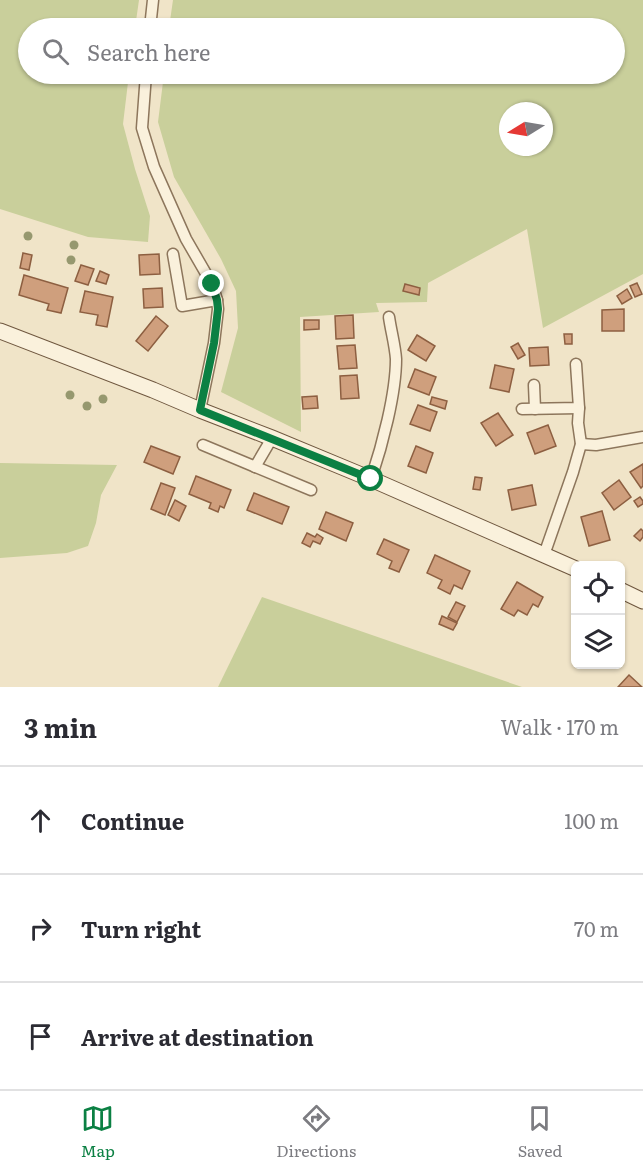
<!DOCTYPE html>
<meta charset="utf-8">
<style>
:root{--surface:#fff;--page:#f7f7f7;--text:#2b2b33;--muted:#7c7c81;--line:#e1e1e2;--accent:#0b8043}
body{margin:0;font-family:Literata,serif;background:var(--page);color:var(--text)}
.controls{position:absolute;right:18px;bottom:18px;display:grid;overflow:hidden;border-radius:9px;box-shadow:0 2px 4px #0004}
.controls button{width:54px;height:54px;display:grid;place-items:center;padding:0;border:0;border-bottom:2px solid var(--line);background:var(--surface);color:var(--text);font:30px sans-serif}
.compass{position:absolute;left:499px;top:102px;width:54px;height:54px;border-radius:50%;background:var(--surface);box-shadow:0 2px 4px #0004;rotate:259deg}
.stop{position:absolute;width:18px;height:18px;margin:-14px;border:4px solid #0b8043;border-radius:50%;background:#fff}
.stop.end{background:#0b8043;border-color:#fff;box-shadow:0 2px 6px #0008}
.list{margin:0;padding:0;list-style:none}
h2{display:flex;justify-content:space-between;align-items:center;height:78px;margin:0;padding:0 24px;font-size:26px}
h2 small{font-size:20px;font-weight:400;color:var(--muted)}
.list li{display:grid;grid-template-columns:39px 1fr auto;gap:18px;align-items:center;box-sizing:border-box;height:108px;padding:0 24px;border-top:2px solid var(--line)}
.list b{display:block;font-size:22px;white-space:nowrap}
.list em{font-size:20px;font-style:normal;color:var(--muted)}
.icon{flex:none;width:33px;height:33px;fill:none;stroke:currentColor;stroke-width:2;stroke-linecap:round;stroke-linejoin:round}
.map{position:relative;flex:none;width:643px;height:687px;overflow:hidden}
.search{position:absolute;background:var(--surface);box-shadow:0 2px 4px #0004;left:18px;right:18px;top:18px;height:66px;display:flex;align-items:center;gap:15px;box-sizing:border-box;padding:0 21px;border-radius:33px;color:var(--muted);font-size:22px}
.sheet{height:402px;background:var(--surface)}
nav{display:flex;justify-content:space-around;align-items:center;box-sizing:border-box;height:84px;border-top:2px solid var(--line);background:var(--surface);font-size:16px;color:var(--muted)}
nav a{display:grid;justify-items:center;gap:3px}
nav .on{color:var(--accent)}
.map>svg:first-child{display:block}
.green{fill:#c9cf9b;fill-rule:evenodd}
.building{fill:#cf9f7d;stroke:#8d5f41;stroke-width:1.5}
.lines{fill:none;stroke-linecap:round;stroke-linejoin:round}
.street-casing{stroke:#8d765c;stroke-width:13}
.secondary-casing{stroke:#6f573f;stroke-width:17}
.street{stroke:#faf1dc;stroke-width:10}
.secondary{stroke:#faf1dc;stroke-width:15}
.tree{fill:#96986f}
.route{stroke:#0b8043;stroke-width:8}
</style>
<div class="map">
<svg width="643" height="687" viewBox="0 0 643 687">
<rect width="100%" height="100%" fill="#f0e4c8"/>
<g class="green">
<path d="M0,0H139L135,28H28V74H129L123,124L135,169L150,216L148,242L88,237L0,209Z"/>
<path d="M173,0H643V274L543,328L527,229L428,283L427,302L376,303L379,312L300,317L301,432L221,392L238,328L236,291L221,259L174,177L158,122L164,74H614V28H169ZM508,111H544V147H508Z"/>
<path d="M0,463L117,465L101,495L96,523L88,546L67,553L0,558Z"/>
<path d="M262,597L522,687H218Z"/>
</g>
<g class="building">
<path d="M23,253L32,255L29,270L20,268Z"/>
<path d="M159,254L160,274L140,275L139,255Z"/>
<path d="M81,265L94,269L88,285L75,281Z"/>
<path d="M100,271L109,275L106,284L96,281Z"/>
<path d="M24,275L68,288L61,313L47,310L49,304L19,295Z"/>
<path d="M637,283L642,294L635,297L630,286Z"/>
<path d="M405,284L420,288L419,295L403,291Z"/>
<path d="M162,288L163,307L144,308L143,289Z"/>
<path d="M627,289L632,298L622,304L617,296Z"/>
<path d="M85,291L113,297L107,327L96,325L98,315L80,312Z"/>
<path d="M624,309V331H602V310Z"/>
<path d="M353,315L354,338L336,339L335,316Z"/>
<path d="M156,316L168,326L148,351L136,341Z"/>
<path d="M304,320H319V329L304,330Z"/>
<path d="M564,334H572V344H565Z"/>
<path d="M417,335L435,346L426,361L408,350Z"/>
<path d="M518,343L525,355L518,359L511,347Z"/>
<path d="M355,345L357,368L339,369L337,346Z"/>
<path d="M548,347L549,365L530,366L529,348Z"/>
<path d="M495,365L514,369L509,392L490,388Z"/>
<path d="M415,369L436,377L429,395L408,387Z"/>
<path d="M357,375L359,398L341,399L340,376Z"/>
<path d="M317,396L318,408L303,409L302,397Z"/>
<path d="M432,397L447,401L445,409L430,404Z"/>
<path d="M418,405L437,412L430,431L410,424Z"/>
<path d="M498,413L513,435L496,446L481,423Z"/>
<path d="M548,425L556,446L535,454L527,433Z"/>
<path d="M151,446L180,457L173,474L144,462Z"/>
<path d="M416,446L433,453L426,473L408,466Z"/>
<path d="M643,464V486L641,488L630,472Z"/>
<path d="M196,476L231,490L224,508L220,506L218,512L209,508L211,503L189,494Z"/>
<path d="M475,477L482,478L480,490L473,489Z"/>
<path d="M619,480L631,497L614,510L602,493Z"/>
<path d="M161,483L175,488L165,515L151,509Z"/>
<path d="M532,485L536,505L512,510L508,490Z"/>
<path d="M254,493L289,507L282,524L247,510Z"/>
<path d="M640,497L643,501V504L638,507L634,501Z"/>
<path d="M175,500L186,506L179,521L168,515Z"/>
<path d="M602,511L610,540L589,546L581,517Z"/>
<path d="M326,512L353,523L346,541L319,529Z"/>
<path d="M641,529L643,531V537L640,541L634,536Z"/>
<path d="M307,533L315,537L317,534L323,538L320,544L313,541L310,547L302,543Z"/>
<path d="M384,539L409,550L399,572L389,568L392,561L377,554Z"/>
<path d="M435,555L470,571L462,589L454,585L450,594L438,588L442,580L427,573Z"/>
<path d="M517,582L543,597L538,607L533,604L527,615L518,610L514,616L501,609Z"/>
<path d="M456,602L465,606L457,622L448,617Z"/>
<path d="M442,616L457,623L453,630L439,624Z"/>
<path d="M629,675L642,687H618Z"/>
</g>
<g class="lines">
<g class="street-casing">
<g id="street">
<path d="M150,28L153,0"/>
<path d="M146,74L142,128L154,167L186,239L212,284L217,300L218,309L214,343L200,410"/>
<path d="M173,254L182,306L217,300"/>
<path d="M534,385L535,409"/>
<path d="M522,409L579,408L576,364"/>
<path d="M581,444L596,445L643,437"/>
<path d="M203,445L311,490"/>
<path d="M255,467L272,438"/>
<path d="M371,479C382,446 396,394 396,359C395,345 391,331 389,317"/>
<path d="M544,555L573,472L581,444L578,423L579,408"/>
</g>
</g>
<g class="secondary-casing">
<g id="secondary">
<path d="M0,331L153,390L200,410L272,438L371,479L576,569"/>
<path d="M620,590L643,601"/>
</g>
</g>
<use href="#street" class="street"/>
<use href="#secondary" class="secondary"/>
</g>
<g class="tree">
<circle cx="28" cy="236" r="4.5"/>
<circle cx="74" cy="245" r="4.5"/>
<circle cx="71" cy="260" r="4.5"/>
<circle cx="70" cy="395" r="4.5"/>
<circle cx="103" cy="399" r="4.5"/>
<circle cx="87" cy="406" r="4.5"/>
</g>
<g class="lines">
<path class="route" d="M212,284L217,300L218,309L214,343L200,410L371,479"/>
</g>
</svg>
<div class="controls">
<button><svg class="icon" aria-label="locate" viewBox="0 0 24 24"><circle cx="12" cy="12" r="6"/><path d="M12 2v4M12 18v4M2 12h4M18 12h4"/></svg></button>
<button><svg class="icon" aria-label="layers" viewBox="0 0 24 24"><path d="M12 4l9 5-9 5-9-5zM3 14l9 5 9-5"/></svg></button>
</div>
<svg class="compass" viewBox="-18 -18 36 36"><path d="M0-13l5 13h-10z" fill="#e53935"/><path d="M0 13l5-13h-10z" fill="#7c7c81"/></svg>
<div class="stop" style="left:371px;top:479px"></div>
<div class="stop end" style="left:212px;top:284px"></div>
<div class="search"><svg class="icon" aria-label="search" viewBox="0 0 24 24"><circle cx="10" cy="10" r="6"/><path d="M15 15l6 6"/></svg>Search here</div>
</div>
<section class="sheet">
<h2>3 min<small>Walk · 170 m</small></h2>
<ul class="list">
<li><svg class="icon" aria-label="ahead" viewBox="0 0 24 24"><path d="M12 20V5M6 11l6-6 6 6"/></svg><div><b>Continue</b></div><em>100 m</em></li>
<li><svg class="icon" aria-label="right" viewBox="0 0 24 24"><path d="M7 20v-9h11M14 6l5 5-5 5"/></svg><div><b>Turn right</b></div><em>70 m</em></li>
<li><svg class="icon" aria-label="arrive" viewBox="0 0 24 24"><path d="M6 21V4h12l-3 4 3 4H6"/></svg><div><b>Arrive at destination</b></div></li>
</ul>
</section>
<nav>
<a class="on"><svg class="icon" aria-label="map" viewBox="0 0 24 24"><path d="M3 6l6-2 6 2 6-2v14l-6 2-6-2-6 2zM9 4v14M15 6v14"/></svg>Map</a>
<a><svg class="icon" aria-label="directions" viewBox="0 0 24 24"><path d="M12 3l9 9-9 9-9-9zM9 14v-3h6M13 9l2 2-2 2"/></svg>Directions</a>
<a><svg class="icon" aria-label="saved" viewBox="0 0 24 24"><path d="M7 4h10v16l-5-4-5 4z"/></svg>Saved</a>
</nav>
